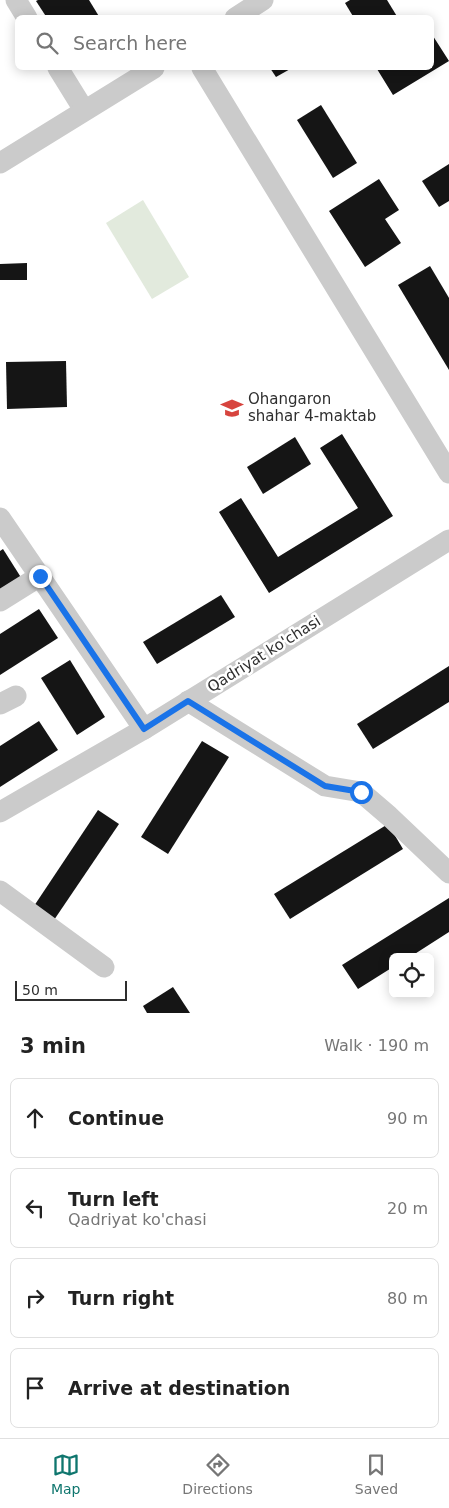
<!DOCTYPE html>
<meta charset="utf-8">
<style>
:root{--surface:#fff;--page:#f6f6f6;--text:#222;--muted:#767676;--line:#e0e0e0;--accent:#0f766e}
body{margin:0;font-family:"DejaVu Sans",sans-serif;background:var(--page);color:var(--text)}
.controls{position:absolute;right:15px;bottom:15px;display:grid;overflow:hidden;border-radius:8px;box-shadow:0 2px 12px #0003}
.controls button{width:45px;height:45px;display:grid;place-items:center;padding:0;border:0;border-bottom:1px solid var(--line);background:var(--surface);color:var(--text);font:25px sans-serif}
.scale{position:absolute;left:15px;bottom:12px;width:112px;box-sizing:border-box;padding-left:5px;border:2px solid #2e2e2e;border-top:0;font-size:14px;line-height:18px;white-space:nowrap;color:#2e2e2e;-webkit-text-stroke:4px #fff;paint-order:stroke}
.stop{position:absolute;width:15px;height:15px;margin:-11px;border:4px solid #1a73e8;border-radius:50%;background:#fff}
.stop.end{background:#1a73e8;border-color:#fff;box-shadow:0 1px 5px #0008}
.list{margin:0;padding:0;list-style:none}
h2{display:flex;justify-content:space-between;align-items:center;height:65px;margin:0;padding:0 20px;font-size:21px}
h2 small{font-size:16px;font-weight:400;color:var(--muted)}
.list li{display:grid;grid-template-columns:32px 1fr auto;gap:15px;align-items:center;box-sizing:border-box;height:80px;margin:0 10px 10px;padding:0 10px;border:1px solid var(--line);border-radius:8px}
.list b{display:block;font-size:19px;white-space:nowrap}
.list p{margin:0;font-size:16px;white-space:nowrap;color:var(--muted)}
.list em{font-size:16px;font-style:normal;color:var(--muted)}
.icon{flex:none;width:28px;height:28px;fill:none;stroke:currentColor;stroke-width:2;stroke-linecap:round;stroke-linejoin:round}
.map{position:relative;flex:none;width:449px;height:1013px;overflow:hidden}
.search{position:absolute;background:var(--surface);box-shadow:0 2px 12px #0003;left:15px;right:15px;top:15px;height:55px;display:flex;align-items:center;gap:12px;box-sizing:border-box;padding:0 18px;border-radius:8px;color:var(--muted);font-size:19px}
.sheet{height:425px;background:var(--surface)}
nav{display:flex;justify-content:space-around;align-items:center;box-sizing:border-box;height:70px;border-top:1px solid var(--line);background:var(--surface);font-size:14px;color:var(--muted)}
nav a{display:grid;justify-items:center;gap:2px}
nav .on{color:var(--accent)}
.map>svg:first-child{display:block}
.green{fill:#e2eadd}
.building{fill:#151515}
.lines{fill:none;stroke-linecap:round;stroke-linejoin:round}
.minor{stroke:#cbcbcb;stroke-width:21}
.route{stroke:#1a73e8;stroke-width:6}
.labels{text-anchor:middle;dominant-baseline:central;stroke-width:5;stroke-linejoin:round;paint-order:stroke}
.poi-label{font-size:15px;fill:#2e2e2e;stroke:#fff;text-anchor:start}
.street-label{font-size:15px;fill:#2e2e2e;stroke:#fff}
</style>
<div class="map">
<svg width="449" height="1013" viewBox="0 0 449 1013">
<rect width="100%" height="100%" fill="#fff"/>
<path class="green" d="M143,200L189,277L152,299L106,223Z"/>
<g class="building">
<path d="M38,0H89L100,18H47L36,1Z"/>
<path d="M350,0H387L398,18H354L345,3Z"/>
<path d="M433,36L449,61L393,95L377,69L380,68H432V37Z"/>
<path d="M270,68H292L276,77Z"/>
<path d="M321,105L357,163L333,178L297,120Z"/>
<path d="M449,164V201L439,207L422,181Z"/>
<path d="M379,179L399,210L385,219L401,243L365,267L329,211Z"/>
<path d="M27,263V280H0V264Z"/>
<path d="M430,266L449,298V370L398,285Z"/>
<path d="M66,361L67,407L7,409L6,362Z"/>
<path d="M342,434L393,516L269,593L219,512L241,498L278,557L358,508L320,448Z"/>
<path d="M295,437L311,464L263,494L247,467Z"/>
<path d="M3,549L22,579L0,593V551Z"/>
<path d="M221,595L235,617L157,664L143,642Z"/>
<path d="M39,609L58,638L0,675V634Z"/>
<path d="M70,660L105,717L77,735L41,678Z"/>
<path d="M449,666V702L373,749L357,724Z"/>
<path d="M39,721L58,750L0,787V746Z"/>
<path d="M202,741L229,757L168,854L141,837Z"/>
<path d="M98,810L119,824L54,920L34,906Z"/>
<path d="M388,824L403,849L290,919L274,894Z"/>
<path d="M449,898V932L410,957H393V967L358,989L342,965Z"/>
<path d="M173,987L190,1013H147L143,1006Z"/>
</g>
<g class="lines">
<g class="minor">
<path d="M16,0L27,18"/>
<path d="M235,18L263,0"/>
<path d="M58,68L84,110"/>
<path d="M202,68L449,473"/>
<path d="M0,163L154,68"/>
<path d="M0,518L144,729"/>
<path d="M0,601L40,576"/>
<path d="M188,701L325,786L361,792L389,816L449,873"/>
<path d="M0,704L16,696"/>
<path d="M0,812L144,729L449,540"/>
<path d="M0,891L104,967"/>
</g>
</g>
<g class="lines">
<path class="route" d="M40,576L144,729L188,701L325,786L361,792"/>
</g>
<defs>
<g id="school-bare" transform="scale(1.725)"><path d="M0-5L7-2L0 1L-7-2ZM-4 1L0 2.5L4 1V4Q0 6-4 4Z" fill="#d7443e" stroke="#fff" stroke-width="2.5" paint-order="stroke"/></g>
</defs>
<g fill-rule="evenodd">
<use href="#school-bare" x="232" y="408"/>
</g>
<g class="labels">
<g class="poi-label">
<text x="248" y="399">Ohangaron<tspan x="248" dy="17">shahar 4-maktab</tspan></text>
</g>
<g class="street-label">
<text transform="translate(264 654) rotate(-32)">Qadriyat ko'chasi</text>
</g>
</g>
</svg>
<div class="controls">
<button><svg class="icon" aria-label="locate" viewBox="0 0 24 24"><circle cx="12" cy="12" r="6"/><path d="M12 2v4M12 18v4M2 12h4M18 12h4"/></svg></button>
</div>
<div class="scale">50 m</div>
<div class="stop" style="left:361px;top:792px"></div>
<div class="stop end" style="left:40px;top:576px"></div>
<div class="search"><svg class="icon" aria-label="search" viewBox="0 0 24 24"><circle cx="10" cy="10" r="6"/><path d="M15 15l6 6"/></svg>Search here</div>
</div>
<section class="sheet">
<h2>3 min<small>Walk · 190 m</small></h2>
<ul class="list">
<li><svg class="icon" aria-label="ahead" viewBox="0 0 24 24"><path d="M12 20V5M6 11l6-6 6 6"/></svg><div><b>Continue</b></div><em>90 m</em></li>
<li><svg class="icon" aria-label="left" viewBox="0 0 24 24"><path d="M17 20v-9H6M10 6l-5 5 5 5"/></svg><div><b>Turn left</b><p>Qadriyat ko'chasi</p></div><em>20 m</em></li>
<li><svg class="icon" aria-label="right" viewBox="0 0 24 24"><path d="M7 20v-9h11M14 6l5 5-5 5"/></svg><div><b>Turn right</b></div><em>80 m</em></li>
<li><svg class="icon" aria-label="arrive" viewBox="0 0 24 24"><path d="M6 21V4h12l-3 4 3 4H6"/></svg><div><b>Arrive at destination</b></div></li>
</ul>
</section>
<nav>
<a class="on"><svg class="icon" aria-label="map" viewBox="0 0 24 24"><path d="M3 6l6-2 6 2 6-2v14l-6 2-6-2-6 2zM9 4v14M15 6v14"/></svg>Map</a>
<a><svg class="icon" aria-label="directions" viewBox="0 0 24 24"><path d="M12 3l9 9-9 9-9-9zM9 14v-3h6M13 9l2 2-2 2"/></svg>Directions</a>
<a><svg class="icon" aria-label="saved" viewBox="0 0 24 24"><path d="M7 4h10v16l-5-4-5 4z"/></svg>Saved</a>
</nav>
